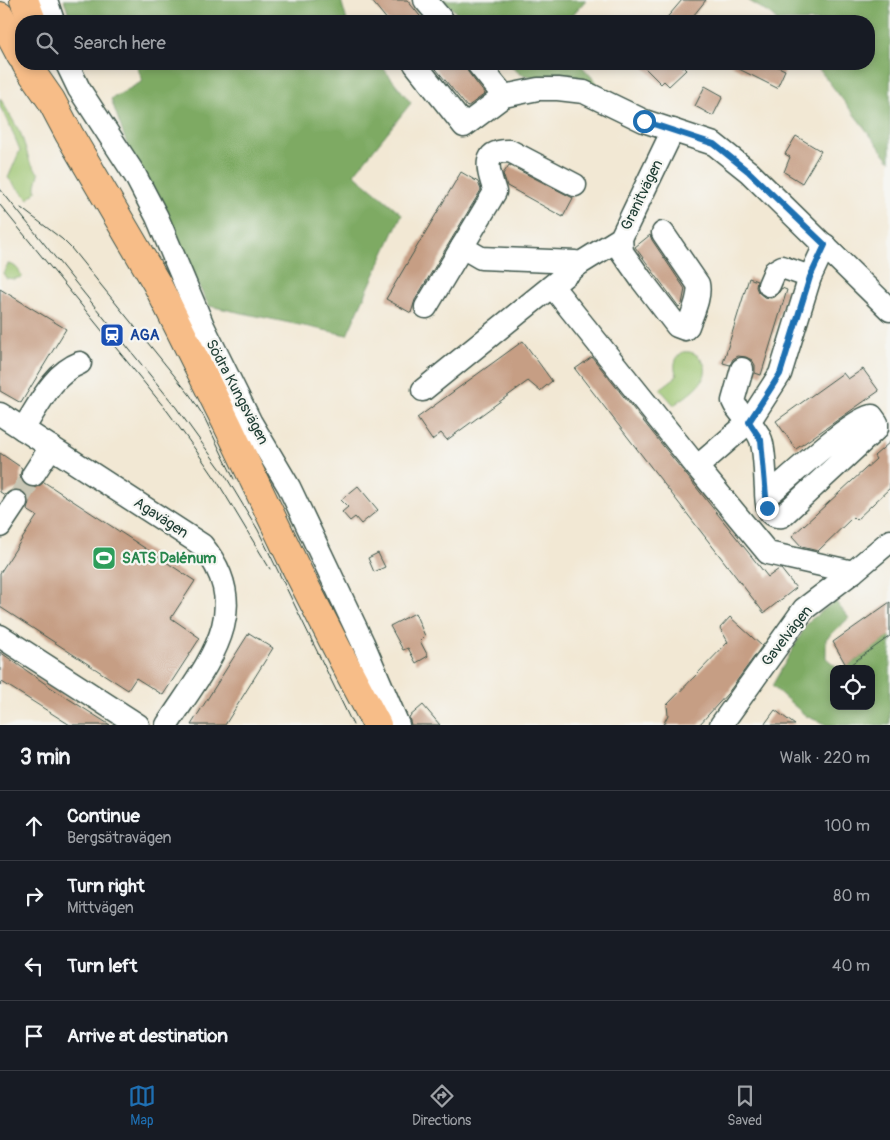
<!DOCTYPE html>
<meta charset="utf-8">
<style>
:root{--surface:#171b24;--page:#242831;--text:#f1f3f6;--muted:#9ea1a6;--line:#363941;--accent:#1f6fb2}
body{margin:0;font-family:Pangolin,sans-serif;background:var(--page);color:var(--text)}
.controls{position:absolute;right:15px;bottom:15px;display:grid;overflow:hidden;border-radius:10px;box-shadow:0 2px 8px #0003}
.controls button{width:45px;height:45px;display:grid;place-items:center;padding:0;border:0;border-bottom:1px solid var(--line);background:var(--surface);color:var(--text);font:25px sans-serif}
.stop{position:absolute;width:15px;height:15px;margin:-11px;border:4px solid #1f6fb2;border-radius:50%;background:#fff}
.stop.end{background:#1f6fb2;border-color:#fff;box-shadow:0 1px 5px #0008}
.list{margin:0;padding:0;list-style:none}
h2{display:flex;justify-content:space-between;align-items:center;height:65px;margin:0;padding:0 20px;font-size:21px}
h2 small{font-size:16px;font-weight:400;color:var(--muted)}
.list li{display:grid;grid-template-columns:32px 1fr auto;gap:15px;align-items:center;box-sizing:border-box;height:70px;padding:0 20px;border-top:1px solid var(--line)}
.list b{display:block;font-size:19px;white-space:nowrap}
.list p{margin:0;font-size:16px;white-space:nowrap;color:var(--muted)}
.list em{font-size:16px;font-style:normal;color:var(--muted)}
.icon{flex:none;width:28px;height:28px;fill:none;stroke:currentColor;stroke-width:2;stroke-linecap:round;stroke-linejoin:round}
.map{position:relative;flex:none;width:890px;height:725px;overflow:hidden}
.search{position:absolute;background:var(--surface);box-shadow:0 2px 8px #0003;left:15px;right:15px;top:15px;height:55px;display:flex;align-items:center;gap:12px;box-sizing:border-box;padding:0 18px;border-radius:20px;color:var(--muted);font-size:19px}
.sheet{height:345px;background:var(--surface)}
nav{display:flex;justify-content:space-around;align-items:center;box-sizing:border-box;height:70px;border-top:1px solid var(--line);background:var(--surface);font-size:14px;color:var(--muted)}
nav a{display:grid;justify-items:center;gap:2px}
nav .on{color:var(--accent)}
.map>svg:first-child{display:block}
.green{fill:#9dc571;stroke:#5e8152}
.forest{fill:#7eaa63;stroke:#4e744c;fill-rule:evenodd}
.building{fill:#c69e84}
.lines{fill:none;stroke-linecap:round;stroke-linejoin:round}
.minor-tunnel{stroke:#c8c6b4;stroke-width:22;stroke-dasharray:22 11;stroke-linecap:butt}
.minor-casing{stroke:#3f574c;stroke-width:25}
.major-casing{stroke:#3f574c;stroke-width:30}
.minor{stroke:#fff;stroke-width:22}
.major{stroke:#f7bd88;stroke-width:28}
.tram{stroke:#1f3d34;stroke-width:1}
.route{stroke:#1f6fb2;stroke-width:6}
.labels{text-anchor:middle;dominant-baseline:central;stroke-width:4.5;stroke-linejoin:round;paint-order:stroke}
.street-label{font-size:15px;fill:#1f3d34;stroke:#f6f6f2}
.transit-label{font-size:15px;font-weight:bold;fill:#164399;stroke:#f6f6f2;text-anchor:start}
.leisure-label{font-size:15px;font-weight:bold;fill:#27864d;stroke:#f6f6f2;text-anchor:start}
</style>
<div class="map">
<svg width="890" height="725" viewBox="0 0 890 725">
<rect width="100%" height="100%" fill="#f6f6f2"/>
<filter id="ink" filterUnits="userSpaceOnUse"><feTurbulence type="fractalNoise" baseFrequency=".02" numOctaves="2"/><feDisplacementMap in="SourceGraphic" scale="10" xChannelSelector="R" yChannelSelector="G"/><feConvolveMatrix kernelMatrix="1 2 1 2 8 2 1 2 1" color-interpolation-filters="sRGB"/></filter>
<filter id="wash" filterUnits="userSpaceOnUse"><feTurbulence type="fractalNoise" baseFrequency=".0096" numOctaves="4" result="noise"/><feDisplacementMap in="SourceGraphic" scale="20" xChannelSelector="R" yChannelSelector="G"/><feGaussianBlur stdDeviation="1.12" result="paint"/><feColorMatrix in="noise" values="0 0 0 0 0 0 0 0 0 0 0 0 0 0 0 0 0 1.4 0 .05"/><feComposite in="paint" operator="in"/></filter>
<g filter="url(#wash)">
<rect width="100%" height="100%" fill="#f2e8d4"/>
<g class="green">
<path d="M0,98L21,134L30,162L39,174L36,185V192L28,199L8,178L20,150L8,121L0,107Z"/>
<path d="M8,264C15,264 20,271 22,277L14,279L6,278L3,273Z"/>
<path d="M683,352C690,351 696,353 701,359C717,378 686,396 674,405L660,389L677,376C673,366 674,358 683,352Z"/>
</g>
<g class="forest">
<path d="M64,0H341L347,21H71Z"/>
<path d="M443,0H586L567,21H465Z"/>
<path d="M748,0H890V161L815,64H869V21H777L771,15Z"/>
<path d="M136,64H380L411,103L354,174L402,214L347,335L209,306L131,156L111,99L143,81Z"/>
<path d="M509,64H580L607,94L520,74Z"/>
<path d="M835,601L849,618L826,639V658L839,669L847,667L890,636V725H827L806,716L772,686L808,622ZM834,669H871V706H834Z"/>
</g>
<g id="blocks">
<g class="building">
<path d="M371,0H407L424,21H388Z"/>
<path d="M682,0H706L689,21H664Z"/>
<path d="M432,64H465L468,72L485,94L467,107Z"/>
<path d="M641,64H680L686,70L669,86L664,81L661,84Z"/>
<path d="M729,64H772L785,70L777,88Z"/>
<path d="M705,86L723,96L713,116L695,106Z"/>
<path d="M796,136L821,151L802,183L784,172L790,157L785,154Z"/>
<path d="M509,165L573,198L563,217L507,186L503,174Z"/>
<path d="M461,172L478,182L481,190L415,300L411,313L386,299Z"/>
<path d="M650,235L652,240L685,289L682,304L679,307L635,247Z"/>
<path d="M749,278L757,281L756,287L758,292L764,297L771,298L776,296L782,288L787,290L761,375L755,373V365L752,360L746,357L738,356L733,359L730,365L723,363Z"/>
<path d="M0,289L66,329L21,403L0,391Z"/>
<path d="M523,341L552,381L540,391L528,381L447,440L441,433L432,440L417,418Z"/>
<path d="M592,357L768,577L779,569H781L796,588L764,613L575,369Z"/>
<path d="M863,369L879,391L796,449L776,421L843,373L848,379Z"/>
<path d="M890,442V488L856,520L853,517L818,551L802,547L792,536L876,459L874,456Z"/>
<path d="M0,453L22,468L20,475L21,481L26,486L33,488L39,486L44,482L195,581L171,618L200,638L163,695L136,678L128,690L0,607V573L37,516L27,510L29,502L28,497L24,491L16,489L10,491L5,495L0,492Z"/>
<path d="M358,486L378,510L361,524L355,517L350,521L342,512L348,507L341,500Z"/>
<path d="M378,553L385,567L374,572L368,558Z"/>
<path d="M890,602V636L847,667L833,642Z"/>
<path d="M415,613L425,636L420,641L428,656L416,663L408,648L403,650L390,626Z"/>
<path d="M730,617L762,646L728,693L699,725H663L668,715L667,705L728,642L720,628Z"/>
<path d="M249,633L273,648L225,725H191Z"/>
<path d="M0,652L50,687L110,725H70L2,682L0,685Z"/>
<path d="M423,705L440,725H411L409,717Z"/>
<path d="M775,710L795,725H764Z"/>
</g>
</g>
</g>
<g filter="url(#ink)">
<use href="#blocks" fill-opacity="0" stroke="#3f574c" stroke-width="1"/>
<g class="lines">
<path class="minor-tunnel" d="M16,502L33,475"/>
<g class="minor-casing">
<g id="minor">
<path d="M46,0L53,21"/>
<path d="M425,0L443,21"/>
<path d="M67,64L79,89L135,175L157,217L204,328L250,421L289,487L363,643L398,725"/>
<path d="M415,64L464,126L504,96L538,89H558L584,92L644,121L714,144L749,172L890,310"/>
<path d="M478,64L504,96"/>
<path d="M575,185L510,151C479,150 489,172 495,192L462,247L481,258L575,262L579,264"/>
<path d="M621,238L622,252L641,279L677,326L685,329L688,326C692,314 701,297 698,284L663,233"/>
<path d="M825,245L810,277L780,374L749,422L697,467L768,553L853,572"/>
<path d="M769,285L775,271L782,267L810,277"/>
<path d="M552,286L697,467"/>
<path d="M426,307L462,247"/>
<path d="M742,369L733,401C739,416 756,425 761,440C765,452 765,476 766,489L773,491C790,477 854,417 872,416L877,423V428L782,516C766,518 766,501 766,489"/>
<path d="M423,390L579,264L621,238L673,130"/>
<path d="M0,414L202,545C257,612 205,666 167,725"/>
<path d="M23,429C39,405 52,374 80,363"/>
<path d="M33,475L51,447"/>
<path d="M0,526L16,502"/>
<path d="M0,636L138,725"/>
<path d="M721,725L804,609L853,572L890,541"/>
</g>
</g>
<g class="major-casing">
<g id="major">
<path d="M24,0L32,21"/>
<path d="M0,16L21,56"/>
<path d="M26,64L51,100L69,134L157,284L227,424L295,566L350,674L377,725"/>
</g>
</g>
<use href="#minor" class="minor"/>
<use href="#major" class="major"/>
<g class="tram">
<path d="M0,189L175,406L225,475L258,530L353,725"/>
<path d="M0,205L168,412L195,449L217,481L270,569"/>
<path d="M21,208L62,239L71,248L190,395L204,417L234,479"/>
</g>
</g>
</g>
<g class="lines" filter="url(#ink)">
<path class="route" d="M644,121L714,144L749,172L825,245L810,277L780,374L749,422L761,440L767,508"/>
</g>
<defs>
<g id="station-square" transform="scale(1.25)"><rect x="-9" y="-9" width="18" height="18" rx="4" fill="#1a4fb4" stroke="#f6f6f2"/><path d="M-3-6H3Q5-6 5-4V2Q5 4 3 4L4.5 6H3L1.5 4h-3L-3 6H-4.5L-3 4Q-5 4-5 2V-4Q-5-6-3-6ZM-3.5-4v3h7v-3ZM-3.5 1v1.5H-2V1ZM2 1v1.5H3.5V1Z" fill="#fff"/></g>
<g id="stadium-square" transform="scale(1.25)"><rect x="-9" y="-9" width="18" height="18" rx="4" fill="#2e9e5b" stroke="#f6f6f2"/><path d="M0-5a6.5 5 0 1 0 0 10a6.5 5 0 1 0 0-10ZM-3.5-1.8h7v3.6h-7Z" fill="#fff"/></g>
</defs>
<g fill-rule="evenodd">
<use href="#station-square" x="112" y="335"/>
<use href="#stadium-square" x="104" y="558"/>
</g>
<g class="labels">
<g class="street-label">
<text transform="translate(642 195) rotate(-64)">Granitvägen</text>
<text transform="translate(237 392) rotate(62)">Södra Kungsvägen</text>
<text transform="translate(161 518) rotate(33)">Agavägen</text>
<text transform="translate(787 636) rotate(-52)">Gavelvägen</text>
</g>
<g class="transit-label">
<text x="130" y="335">AGA</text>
</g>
<g class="leisure-label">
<text x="122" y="558">SATS Dalénum</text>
</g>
</g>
</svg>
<div class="controls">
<button><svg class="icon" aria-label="locate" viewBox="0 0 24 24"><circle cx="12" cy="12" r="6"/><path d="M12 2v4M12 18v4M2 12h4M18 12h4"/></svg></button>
</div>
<div class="stop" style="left:644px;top:121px"></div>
<div class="stop end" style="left:767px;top:508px"></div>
<div class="search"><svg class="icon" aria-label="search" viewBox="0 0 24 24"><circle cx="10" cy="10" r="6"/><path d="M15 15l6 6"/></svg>Search here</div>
</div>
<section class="sheet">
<h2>3 min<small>Walk · 220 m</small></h2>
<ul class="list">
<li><svg class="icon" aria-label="ahead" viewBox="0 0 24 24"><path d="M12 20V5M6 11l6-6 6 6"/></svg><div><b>Continue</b><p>Bergsätravägen</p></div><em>100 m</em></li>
<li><svg class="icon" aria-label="right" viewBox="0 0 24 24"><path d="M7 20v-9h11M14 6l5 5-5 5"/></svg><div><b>Turn right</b><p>Mittvägen</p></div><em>80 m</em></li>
<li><svg class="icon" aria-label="left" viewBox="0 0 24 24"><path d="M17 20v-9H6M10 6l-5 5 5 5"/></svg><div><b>Turn left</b></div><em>40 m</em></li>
<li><svg class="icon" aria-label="arrive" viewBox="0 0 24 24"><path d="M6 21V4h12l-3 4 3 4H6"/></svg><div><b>Arrive at destination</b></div></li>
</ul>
</section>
<nav>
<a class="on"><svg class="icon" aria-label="map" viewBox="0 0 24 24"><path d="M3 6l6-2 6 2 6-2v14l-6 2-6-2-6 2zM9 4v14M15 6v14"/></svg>Map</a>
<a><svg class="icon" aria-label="directions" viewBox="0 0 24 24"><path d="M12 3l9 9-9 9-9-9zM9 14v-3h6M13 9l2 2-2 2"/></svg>Directions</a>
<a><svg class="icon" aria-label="saved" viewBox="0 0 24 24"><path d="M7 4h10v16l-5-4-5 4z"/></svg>Saved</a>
</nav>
